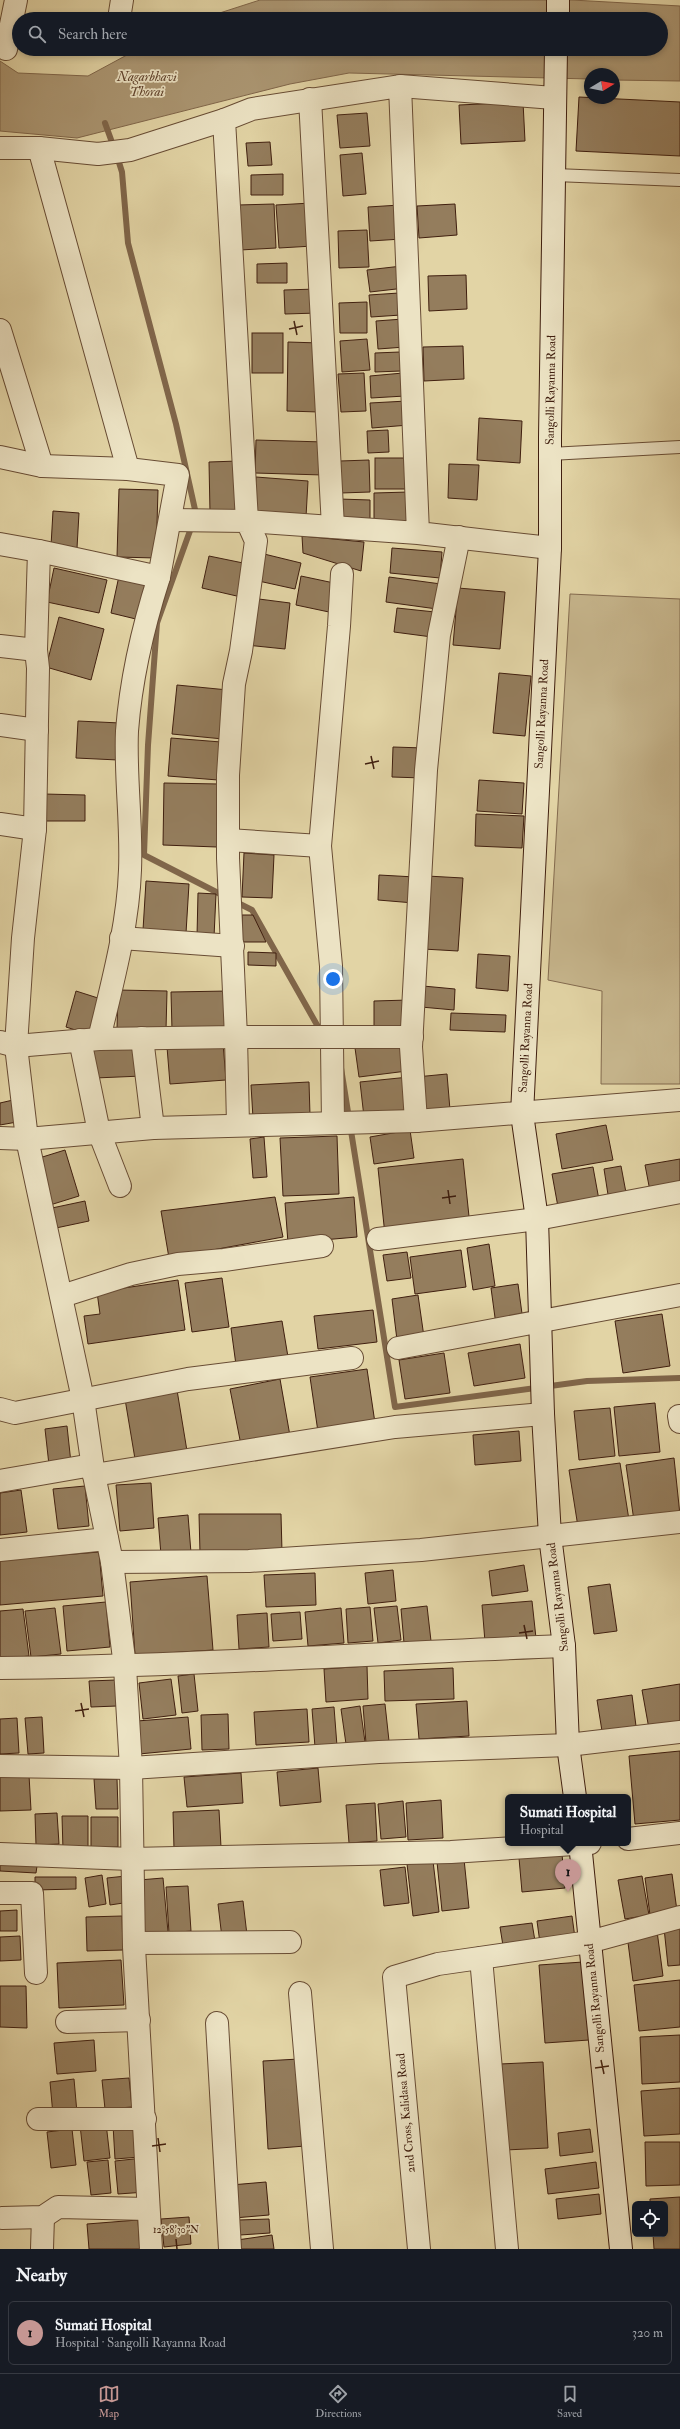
<!DOCTYPE html>
<meta charset="utf-8">
<style>
:root{--surface:#171b24;--page:#20242c;--text:#f1f3f6;--muted:#9ea1a6;--line:#363941;--accent:#c59692}
body{margin:0;font-family:"IM FELL Double Pica",serif;background:var(--page);color:var(--text)}
.controls{position:absolute;right:12px;bottom:12px;display:grid;overflow:hidden;border-radius:6px;box-shadow:0 2px 6px #0003}
.controls button{width:36px;height:36px;display:grid;place-items:center;padding:0;border:0;border-bottom:1px solid var(--line);background:var(--surface);color:var(--text);font:20px sans-serif}
.compass{position:absolute;left:584px;top:68px;width:36px;height:36px;border-radius:50%;background:var(--surface);box-shadow:0 2px 6px #0003;rotate:80deg}
.you{position:absolute;left:333px;top:979px;width:14px;height:14px;margin:-10px;border:3px solid #fff;border-radius:50%;background:#1a73e8;box-shadow:0 0 0 6px #1a73e833}
.badge{display:grid;place-items:center;width:26px;height:26px;border-radius:50%;background:var(--accent);color:#111;font-size:13px;font-weight:700}
.pin{position:absolute;translate:-50% -33px;filter:drop-shadow(0 1px 2px #0008)}
.pin::after{content:'';position:absolute;top:21px;width:14px;height:12px;background:inherit;clip-path:polygon(0 0,100% 0,50% 100%)}
.popup{position:absolute;left:505px;top:1794px;width:126px;height:52px;box-sizing:border-box;display:grid;place-content:center;border-radius:6px;background:var(--surface);filter:drop-shadow(0 1px 3px #0005);font-size:13px;white-space:nowrap;color:var(--muted)}
.popup b{font-size:15px;color:var(--text)}
.popup::after{content:'';position:absolute;left:50%;top:100%;margin-left:-8px;border:8px solid transparent;border-top-color:var(--surface)}
.list{margin:0;padding:0;list-style:none}
h2{display:flex;justify-content:space-between;align-items:center;height:52px;margin:0;padding:0 16px;font-size:17px}
h2 small{font-size:13px;font-weight:400;color:var(--muted)}
.list li{display:grid;grid-template-columns:26px 1fr auto;gap:12px;align-items:center;box-sizing:border-box;height:64px;margin:0 8px 8px;padding:0 8px;border:1px solid var(--line);border-radius:6px}
.list b{display:block;font-size:15px;white-space:nowrap}
.list p{margin:0;font-size:13px;white-space:nowrap;color:var(--muted)}
.list em{font-size:13px;font-style:normal;color:var(--muted)}
.icon{flex:none;width:22px;height:22px;fill:none;stroke:currentColor;stroke-width:2;stroke-linecap:round;stroke-linejoin:round}
.map{position:relative;flex:none;width:680px;height:2249px;overflow:hidden}
.search{position:absolute;background:var(--surface);box-shadow:0 2px 6px #0003;left:12px;right:12px;top:12px;height:44px;display:flex;align-items:center;gap:10px;box-sizing:border-box;padding:0 14px;border-radius:22px;color:var(--muted);font-size:15px}
.sheet{height:124px;background:var(--surface)}
nav{display:flex;justify-content:space-around;align-items:center;box-sizing:border-box;height:56px;border-top:1px solid var(--line);background:var(--surface);font-size:11px;color:var(--muted)}
nav a{display:grid;justify-items:center;gap:2px}
nav .on{color:var(--accent)}
.map>svg:first-child{display:block}
.green{fill:#c6b58c;stroke:#836a4e}
.water{fill:#ab9672;stroke:#80664a}
.lines{fill:none;stroke-linecap:round;stroke-linejoin:round}
.stream{stroke:#80664a;stroke-width:6}
.building{fill:#947d5d;stroke:#401f0f}
.lane-casing{stroke:#684c34;stroke-width:14}
.street-casing{stroke:#684c34;stroke-width:24}
.secondary-casing{stroke:#401f0f;stroke-width:24}
.lane{stroke:#ece3c4;stroke-width:12}
.street{stroke:#ece3c4;stroke-width:22}
.secondary{stroke:#ece3c4;stroke-width:22}
.street-bridge-casing{stroke:#684c34;stroke-width:24;stroke-linecap:butt}
.street-bridge{stroke:#ece3c4;stroke-width:22}
.ticks{fill:none;stroke:#401f0f;stroke-width:1.5}
.labels{text-anchor:middle;dominant-baseline:central;stroke-width:3.5;stroke-linejoin:round;paint-order:stroke}
.street-label{font-size:12px;fill:#401f0f;stroke:#ece3c4}
.water-label{font-size:13px;font-style:italic;fill:#60432d;stroke:#ece3c4}
.ticks-label{font-size:10px;text-anchor:middle;fill:#401f0f;stroke:#ece3c4;stroke-width:3.5;stroke-linejoin:round;paint-order:stroke}
</style>
<div class="map">
<svg width="680" height="2249" viewBox="0 0 680 2249">
<rect width="100%" height="100%" fill="#e2d4a5"/>
<filter id="stains"><feTurbulence type="fractalNoise" baseFrequency=".005" numOctaves="4"/><feColorMatrix values="0 0 0 0 .2 0 0 0 0 .09 0 0 0 0 .02 0 0 0 .5 -.17"/></filter>
<radialGradient id="worn" r=".72"><stop offset=".6" stop-color="#630" stop-opacity="0"/><stop offset="1" stop-color="#630" stop-opacity=".3"/></radialGradient>
<path class="green" d="M570,594L680,599V1084H601L602,991L548,980Z"/>
<path class="water" d="M260,0H572L680,6V81L614,80V74H590V79L349,73L290,84L77,138L0,131V61L18,73L88,76L138,49H661V19H201Z"/>
<g class="lines">
<g class="stream">
<path d="M105,123L114,148"/>
<path d="M117,156L122,172L128,243L176,424L196,514L157,623L148,745L144,855L226,897"/>
<path d="M234,901L252,910L321,1032"/>
<path d="M341,1068L395,1407L587,1381L680,1378"/>
</g>
</g>
<g class="building">
<path d="M579,97L680,102V156L576,151Z"/>
<path d="M523,102L525,141L461,144L459,105Z"/>
<path d="M367,113L370,146L340,148L337,115Z"/>
<path d="M270,142L272,165L248,166L246,143Z"/>
<path d="M362,153L366,194L343,196L340,155Z"/>
<path d="M283,174V195H251V175Z"/>
<path d="M311,203L313,246L279,248L276,205Z"/>
<path d="M274,204L276,248L240,250L238,205Z"/>
<path d="M455,204L457,235L419,238L417,206Z"/>
<path d="M400,205L402,239L370,241L368,207Z"/>
<path d="M367,230L369,267L339,268L338,231Z"/>
<path d="M287,263V283H257V264Z"/>
<path d="M402,266L405,288L370,292L367,270Z"/>
<path d="M466,275L467,309L429,311L428,276Z"/>
<path d="M317,289L318,313L285,314L284,290Z"/>
<path d="M399,293L401,315L371,317L369,295Z"/>
<path d="M367,302V333H340L339,303Z"/>
<path d="M403,319L405,347L378,349L376,321Z"/>
<rect x="252" y="333" width="31" height="40"/>
<path d="M367,339L370,370L342,372L340,341Z"/>
<path d="M288,342L320,343L319,412L287,411Z"/>
<path d="M463,346L464,379L424,381L423,347Z"/>
<path d="M400,352L401,371L375,372V353Z"/>
<path d="M364,373L366,411L341,412L338,374Z"/>
<path d="M403,373L405,396L371,398L370,376Z"/>
<path d="M407,401L409,425L372,428L370,403Z"/>
<path d="M479,418L522,421L520,463L477,460Z"/>
<path d="M388,430L389,452L368,453L367,431Z"/>
<path d="M256,440L324,442L323,475L255,473Z"/>
<rect x="375" y="458" width="34" height="31"/>
<path d="M369,460L370,492L341,493L340,461Z"/>
<path d="M238,461L240,511L210,512L209,462Z"/>
<path d="M449,464L479,465L477,500L448,498Z"/>
<path d="M256,477L308,481L306,517L253,513Z"/>
<path d="M119,489L158,490L156,558L117,557Z"/>
<path d="M409,492V525H374V493Z"/>
<path d="M339,499L370,500V521H339Z"/>
<path d="M53,511L79,513L77,548L51,546Z"/>
<path d="M302,536L364,542L361,571L303,553Z"/>
<path d="M392,548L442,552L440,578L390,573Z"/>
<path d="M260,553L301,563L295,589L254,580Z"/>
<path d="M209,556L248,564L241,597L202,588Z"/>
<path d="M54,568L107,580L99,613L47,602Z"/>
<path d="M119,576L149,582L140,620L111,613Z"/>
<path d="M301,576L334,583L329,612L296,605Z"/>
<path d="M389,577L441,584L437,609L386,602Z"/>
<path d="M458,588L505,592L500,649L453,645Z"/>
<path d="M251,598L290,603L285,649L246,645Z"/>
<path d="M397,608L435,612L432,637L394,632Z"/>
<path d="M59,617L104,629L91,680L46,667Z"/>
<path d="M499,673L531,676L525,736L493,733Z"/>
<path d="M177,685L228,690L223,739L172,734Z"/>
<path d="M78,721L120,723L118,760L76,758Z"/>
<path d="M171,738L221,742L218,780L168,776Z"/>
<path d="M393,747L424,748L423,778L392,777Z"/>
<path d="M479,780L524,783L522,814L477,811Z"/>
<path d="M164,783L219,784L217,847L163,845Z"/>
<path d="M44,794L85,795V821H43Z"/>
<path d="M476,814L524,816L522,848L475,846Z"/>
<path d="M244,853L274,855L272,898L242,897Z"/>
<path d="M379,875L415,877L414,903L378,900Z"/>
<path d="M427,876L463,878L458,951L423,949Z"/>
<path d="M146,881L189,884L186,933L143,930Z"/>
<path d="M198,893L216,894L214,937L197,936Z"/>
<path d="M242,915H253L266,942H242Z"/>
<path d="M248,952L276,953V966L248,965Z"/>
<path d="M478,954L510,956L508,991L476,988Z"/>
<path d="M423,986L455,989L454,1010L421,1007Z"/>
<path d="M118,990L167,991L166,1030L117,1029Z"/>
<path d="M76,991L101,999L91,1035L66,1027Z"/>
<path d="M228,991L229,1029L172,1030L171,992Z"/>
<path d="M409,1000L410,1036H374V1001Z"/>
<path d="M451,1013L506,1015L505,1032L450,1030Z"/>
<path d="M403,1042L407,1071L359,1077L355,1048Z"/>
<path d="M223,1043L226,1080L170,1084L167,1047Z"/>
<path d="M140,1046L142,1076L95,1078L93,1048Z"/>
<path d="M447,1074L450,1110L420,1113L416,1077Z"/>
<path d="M409,1077L413,1112L364,1117L360,1082Z"/>
<path d="M309,1082L310,1115L253,1118L251,1085Z"/>
<path d="M13,1100L17,1122L0,1125V1103Z"/>
<path d="M606,1125L613,1160L562,1169L556,1134Z"/>
<path d="M410,1130L414,1158L374,1164L370,1137Z"/>
<path d="M337,1136L339,1194L283,1196L280,1138Z"/>
<path d="M264,1137L267,1177L253,1178L250,1139Z"/>
<path d="M65,1150L79,1196L50,1205L36,1159Z"/>
<path d="M463,1159L470,1226L385,1235L378,1168Z"/>
<path d="M680,1159V1186L650,1191L645,1165Z"/>
<path d="M621,1166L627,1198L609,1201L604,1169Z"/>
<path d="M593,1167L599,1200L558,1207L552,1174Z"/>
<path d="M275,1197L283,1237L169,1258L161,1211Z"/>
<path d="M354,1197L357,1237L288,1243L285,1203Z"/>
<path d="M85,1201L89,1221L56,1228L52,1208Z"/>
<path d="M489,1244L495,1286L473,1290L467,1248Z"/>
<path d="M461,1250L466,1287L415,1294L410,1257Z"/>
<path d="M407,1252L411,1278L387,1281L383,1255Z"/>
<path d="M222,1278L229,1327L192,1332L185,1283Z"/>
<path d="M178,1280L185,1330L88,1344L84,1316L100,1314L97,1292Z"/>
<path d="M518,1284L523,1321L496,1325L491,1288Z"/>
<path d="M418,1295L424,1337L397,1340L392,1299Z"/>
<path d="M373,1310L377,1342L318,1349L314,1316Z"/>
<path d="M662,1314L670,1366L623,1373L615,1321Z"/>
<path d="M282,1321L288,1357L236,1365L231,1328Z"/>
<path d="M520,1344L525,1378L474,1386L468,1353Z"/>
<path d="M444,1353L450,1393L405,1399L399,1360Z"/>
<path d="M367,1369L375,1423L318,1432L310,1377Z"/>
<path d="M280,1379L290,1436L241,1445L230,1389Z"/>
<path d="M177,1390L187,1451L135,1459L125,1399Z"/>
<path d="M655,1403L660,1452L619,1456L614,1407Z"/>
<path d="M610,1408L615,1456L579,1460L574,1411Z"/>
<path d="M67,1426L71,1463L49,1465L45,1429Z"/>
<path d="M519,1431L521,1461L475,1465L473,1435Z"/>
<path d="M674,1458L680,1515L634,1521L626,1465Z"/>
<path d="M620,1463L629,1520L578,1527L569,1470Z"/>
<path d="M151,1483L154,1528L120,1531L116,1485Z"/>
<path d="M85,1486L89,1526L58,1529L53,1489Z"/>
<path d="M21,1490L27,1532L0,1535V1493Z"/>
<path d="M199,1514H281L282,1552L200,1553Z"/>
<path d="M188,1515L191,1553L161,1555L158,1518Z"/>
<path d="M99,1552L103,1596L0,1605V1560Z"/>
<path d="M524,1565L528,1591L492,1596L489,1571Z"/>
<path d="M393,1570L396,1601L368,1604L365,1573Z"/>
<path d="M315,1573L316,1605L266,1607L264,1575Z"/>
<path d="M207,1576L213,1650L135,1655L130,1582Z"/>
<path d="M610,1584L617,1631L594,1634L588,1587Z"/>
<path d="M532,1601L536,1638L485,1642L482,1605Z"/>
<path d="M106,1602L110,1647L67,1651L63,1606Z"/>
<path d="M397,1606L401,1640L378,1643L374,1608Z"/>
<path d="M427,1606L431,1641L404,1643L401,1609Z"/>
<path d="M370,1607L373,1641L348,1643L346,1609Z"/>
<path d="M55,1608L61,1654L31,1657L25,1611Z"/>
<path d="M341,1608L344,1643L308,1646L305,1612Z"/>
<path d="M23,1609L29,1656L0,1659V1611Z"/>
<path d="M300,1612L302,1639L273,1641L271,1614Z"/>
<path d="M267,1613L269,1647L239,1649L237,1615Z"/>
<path d="M367,1666L368,1699L326,1702L324,1669Z"/>
<path d="M453,1668L454,1699L385,1701L384,1671Z"/>
<path d="M194,1674L198,1711L182,1713L178,1676Z"/>
<path d="M171,1679L176,1715L143,1719L139,1683Z"/>
<path d="M116,1680L117,1706L91,1707L89,1681Z"/>
<path d="M680,1684V1724L649,1729L642,1690Z"/>
<path d="M632,1695L636,1726L602,1731L597,1700Z"/>
<path d="M467,1701L469,1736L419,1739L416,1704Z"/>
<path d="M385,1704L389,1741L366,1743L363,1706Z"/>
<path d="M360,1706L365,1742L346,1744L341,1709Z"/>
<path d="M334,1707L337,1746L315,1747L312,1709Z"/>
<path d="M307,1709L309,1742L256,1745L254,1712Z"/>
<path d="M228,1714L229,1749L202,1750L201,1715Z"/>
<path d="M42,1717L44,1753L28,1754L25,1718Z"/>
<path d="M188,1717L191,1749L139,1754L137,1721Z"/>
<path d="M17,1718L19,1753L0,1754V1719Z"/>
<path d="M680,1751V1820L635,1824L629,1756Z"/>
<path d="M318,1768L321,1802L280,1806L277,1772Z"/>
<path d="M241,1773L243,1803L187,1807L184,1777Z"/>
<path d="M29,1775L31,1810L0,1811V1777Z"/>
<path d="M94,1779H117L118,1809H96Z"/>
<path d="M441,1800L443,1838L408,1840L406,1803Z"/>
<path d="M403,1801L406,1837L381,1839L378,1804Z"/>
<path d="M375,1803L377,1841L349,1843L346,1805Z"/>
<path d="M219,1810L221,1847L174,1849L173,1812Z"/>
<path d="M57,1813L59,1844L36,1845L35,1814Z"/>
<path d="M62,1816H88V1849L63,1850Z"/>
<path d="M91,1817H118V1847L91,1848Z"/>
<path d="M562,1854L565,1888L522,1892L519,1858Z"/>
<path d="M0,1856L38,1859L36,1873L0,1871Z"/>
<path d="M464,1859L469,1908L442,1911L437,1862Z"/>
<path d="M433,1861L439,1912L413,1916L407,1864Z"/>
<path d="M405,1867L409,1903L384,1906L380,1870Z"/>
<path d="M672,1874L677,1911L650,1915L645,1878Z"/>
<path d="M102,1875L106,1904L89,1907L85,1878Z"/>
<path d="M126,1876L130,1902L110,1905L107,1878Z"/>
<path d="M642,1876L649,1915L625,1919L618,1880Z"/>
<path d="M35,1877H76V1889L35,1890Z"/>
<path d="M163,1878L168,1932L144,1934L139,1880Z"/>
<path d="M188,1886L191,1931L169,1933L166,1887Z"/>
<path d="M243,1901L247,1935L222,1938L218,1904Z"/>
<path d="M17,1910V1931H0V1911Z"/>
<path d="M122,1916L123,1950L87,1951L86,1917Z"/>
<path d="M572,1916L575,1938L540,1943L537,1921Z"/>
<path d="M532,1923L536,1947L504,1952L500,1927Z"/>
<path d="M680,1927V1965L668,1966L664,1928Z"/>
<path d="M657,1931L663,1976L633,1981L627,1935Z"/>
<path d="M20,1936L21,1960L0,1961V1937Z"/>
<path d="M121,1960L124,2005L59,2008L57,1963Z"/>
<path d="M583,1962L589,2040L545,2043L539,1965Z"/>
<path d="M680,1980V2027L639,2031L634,1985Z"/>
<path d="M0,1986H26L27,2028L0,2027Z"/>
<path d="M680,2035V2082L642,2084L640,2037Z"/>
<path d="M94,2040L96,2071L57,2074L54,2043Z"/>
<path d="M299,2059L305,2146L268,2149L263,2061Z"/>
<path d="M543,2062L548,2148L505,2150L500,2064Z"/>
<path d="M129,2078L132,2107L105,2109L102,2080Z"/>
<path d="M74,2079L77,2113L53,2115L50,2082Z"/>
<path d="M680,2088V2134L644,2136L641,2091Z"/>
<path d="M106,2123L110,2158L84,2161L80,2125Z"/>
<path d="M138,2123L140,2157L115,2159L113,2125Z"/>
<path d="M72,2129L76,2165L51,2168L47,2132Z"/>
<path d="M590,2129L593,2152L560,2156L558,2133Z"/>
<path d="M645,2142H680V2185L646,2186Z"/>
<path d="M143,2158L146,2192L118,2194L115,2161Z"/>
<path d="M108,2160L111,2193L91,2195L87,2162Z"/>
<path d="M596,2162L599,2188L548,2194L545,2169Z"/>
<path d="M266,2182L269,2215L234,2218L231,2185Z"/>
<path d="M599,2194L601,2214L558,2219L556,2199Z"/>
<path d="M680,2197V2249H654L653,2234H665V2204H650V2199Z"/>
<path d="M189,2217L191,2244L164,2247L161,2219Z"/>
<path d="M269,2219L270,2233L240,2235L239,2220Z"/>
<path d="M138,2220L140,2249H89L87,2224Z"/>
<path d="M272,2235L274,2249H239L237,2240Z"/>
</g>
<g class="lines">
<g class="lane-casing">
<g id="lane">
<path d="M555,175L680,180"/>
<path d="M550,454L680,447"/>
</g>
</g>
<g class="street-casing">
<g id="street">
<path d="M119,19L122,0"/>
<path d="M6,49L16,0"/>
<path d="M400,86L554,98"/>
<path d="M310,99L333,527"/>
<path d="M0,148H39L98,154L130,150L224,120"/>
<path d="M39,148L128,469"/>
<path d="M0,330L42,466"/>
<path d="M0,457L42,466L128,469L178,475L159,577"/>
<path d="M418,533L400,86L252,109L224,120L247,521L418,533L550,548"/>
<path d="M0,544L39,551L36,650"/>
<path d="M39,551L159,577C143,627 131,678 127,731C125,777 132,824 130,870C128,927 112,984 99,1039"/>
<path d="M0,646L36,650L38,668L35,829L23,938L16,1046L27,1139L83,1399L94,1475L112,1562L125,1667L131,1768L134,1947L151,2249"/>
<path d="M0,725L37,730"/>
<path d="M0,824L35,829"/>
<path d="M228,840L320,846"/>
<path d="M121,938L233,946"/>
<path d="M348,1037H412"/>
<path d="M142,1038L153,1128"/>
<path d="M80,1040L99,1132L120,1186"/>
<path d="M0,1042L16,1046L99,1039L236,1037L228,858V775L234,684L241,651L256,541L247,521L171,520"/>
<path d="M416,1121L411,1047L426,770L439,635L459,537"/>
<path d="M333,1123L331,966L320,846L339,626L342,574"/>
<path d="M238,1125L236,1037H316"/>
<path d="M0,1138L27,1139L153,1128L416,1121L680,1100"/>
<path d="M378,1239L537,1219L680,1192"/>
<path d="M62,1296L131,1274L178,1264L224,1260L322,1246"/>
<path d="M398,1348L680,1295"/>
<path d="M0,1409L15,1413L188,1379L352,1358"/>
<path d="M679,1416L680,1422"/>
<path d="M94,1475L395,1427L543,1414"/>
<path d="M0,1481L92,1465"/>
<path d="M0,1550L107,1539"/>
<path d="M112,1562L249,1561L421,1550L680,1522"/>
<path d="M0,1668C188,1666 376,1653 564,1646"/>
<path d="M0,1766L131,1768L379,1752L568,1745L680,1732"/>
<path d="M628,1839L680,1833"/>
<path d="M0,1854L131,1859L451,1852L590,1843"/>
<path d="M0,1893H32L36,1973"/>
<path d="M134,1943L290,1942"/>
<path d="M481,1958L507,2249"/>
<path d="M300,1993L322,2249"/>
<path d="M67,2022L139,2020"/>
<path d="M217,2023L230,2249"/>
<path d="M38,2119H145"/>
<path d="M2,2218L43,2217L58,2207L148,2209"/>
<path d="M42,2249L43,2217"/>
<path d="M419,2249L394,1977L438,1964L589,1942L680,1917"/>
</g>
</g>
<g class="secondary-casing">
<g id="secondary">
<path d="M558,19V0"/>
<path d="M556,49L550,437V548L522,1114L537,1219L543,1414L550,1536L564,1646L568,1745L575,1797"/>
<path d="M580,1843L621,2249"/>
</g>
</g>
<use href="#lane" class="lane"/>
<use href="#street" class="street"/>
<use href="#secondary" class="secondary"/>
<g class="street-bridge-casing">
<path id="street-bridge" d="M316,1037H348"/>
</g>
<use href="#street-bridge" class="street-bridge"/>
</g>
<path class="ticks" d="M294,321L297,335M289,329L303,326M371,756L374,769M365,764L379,761M448,1190L450,1204M442,1198L456,1196M524,1625L527,1639M519,1633L533,1631M81,1703L84,1717M75,1711L89,1709M601,2060L604,2074M595,2068L609,2066M158,2138L160,2152M152,2146L166,2144M176,2239L177,2249"/>
<g class="labels">
<g class="street-label">
<text transform="translate(551 390) rotate(-89)">Sangolli Rayanna Road</text>
<text transform="translate(542 714) rotate(-87)">Sangolli Rayanna Road</text>
<text transform="translate(526 1038) rotate(-87)">Sangolli Rayanna Road</text>
<text transform="translate(558 1597) rotate(-97)">Sangolli Rayanna Road</text>
<text transform="translate(595 1998) rotate(-96)">Sangolli Rayanna Road</text>
<text transform="translate(406 2113) rotate(-95)">2nd Cross, Kalidasa Road</text>
</g>
<g class="water-label">
<text x="147" y="77">Nagarbhavi<tspan x="147" dy="15">Thorai</tspan></text>
</g>
</g>
<g class="ticks-label">
<text x="176" y="2233">12°58'30"N</text>
</g>
<rect width="100%" height="100%" filter="url(#stains)"/>
<rect width="100%" height="100%" fill="url(#worn)"/>
</svg>
<div class="controls">
<button><svg class="icon" aria-label="locate" viewBox="0 0 24 24"><circle cx="12" cy="12" r="6"/><path d="M12 2v4M12 18v4M2 12h4M18 12h4"/></svg></button>
</div>
<svg class="compass" viewBox="-18 -18 36 36"><path d="M0-13l5 13h-10z" fill="#e53935"/><path d="M0 13l5-13h-10z" fill="#9ea1a6"/></svg>
<div class="you"></div>
<div class="pin badge" style="left:568px;top:1892px">1</div>
<div class="popup"><b>Sumati Hospital</b>Hospital</div>
<div class="search"><svg class="icon" aria-label="search" viewBox="0 0 24 24"><circle cx="10" cy="10" r="6"/><path d="M15 15l6 6"/></svg>Search here</div>
</div>
<section class="sheet">
<h2>Nearby<small></small></h2>
<ul class="list">
<li><span class="badge">1</span><div><b>Sumati Hospital</b><p>Hospital · Sangolli Rayanna Road</p></div><em>320 m</em></li>
</ul>
</section>
<nav>
<a class="on"><svg class="icon" aria-label="map" viewBox="0 0 24 24"><path d="M3 6l6-2 6 2 6-2v14l-6 2-6-2-6 2zM9 4v14M15 6v14"/></svg>Map</a>
<a><svg class="icon" aria-label="directions" viewBox="0 0 24 24"><path d="M12 3l9 9-9 9-9-9zM9 14v-3h6M13 9l2 2-2 2"/></svg>Directions</a>
<a><svg class="icon" aria-label="saved" viewBox="0 0 24 24"><path d="M7 4h10v16l-5-4-5 4z"/></svg>Saved</a>
</nav>
